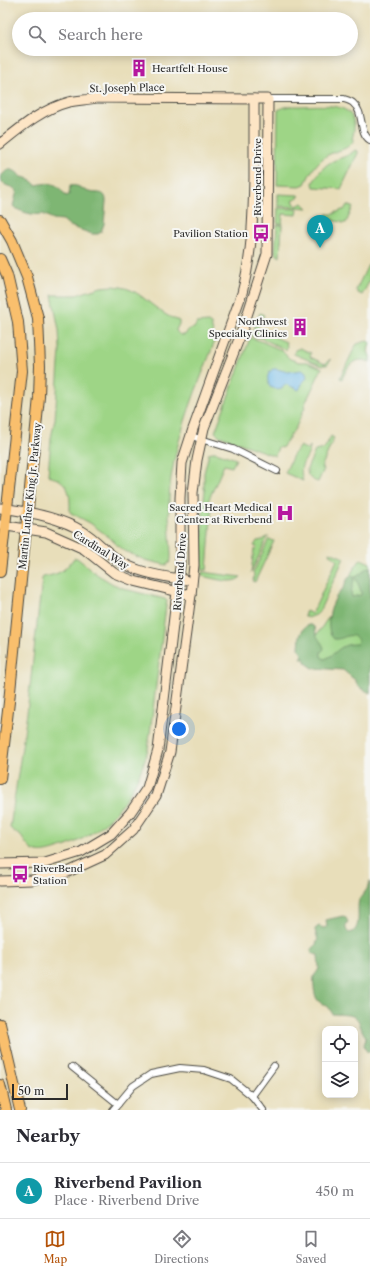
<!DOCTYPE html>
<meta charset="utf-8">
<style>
:root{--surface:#fff;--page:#f7f7f7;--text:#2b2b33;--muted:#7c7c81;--line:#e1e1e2;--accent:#b45309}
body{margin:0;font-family:"Libre Caslon Text",serif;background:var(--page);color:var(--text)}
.controls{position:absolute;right:12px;bottom:12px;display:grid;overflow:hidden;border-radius:8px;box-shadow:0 2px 10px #0003}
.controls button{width:36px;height:36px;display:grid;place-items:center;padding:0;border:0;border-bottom:1px solid var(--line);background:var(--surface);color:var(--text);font:20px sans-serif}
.scale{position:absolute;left:12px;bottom:10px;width:56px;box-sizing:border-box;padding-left:4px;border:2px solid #2b2b2b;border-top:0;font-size:11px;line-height:14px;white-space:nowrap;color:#2b2b2b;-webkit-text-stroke:3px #f6f6f2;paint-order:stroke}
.you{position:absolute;left:179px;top:729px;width:14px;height:14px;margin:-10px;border:3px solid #fff;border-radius:50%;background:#1a73e8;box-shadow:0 0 0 6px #1a73e833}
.badge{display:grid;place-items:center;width:26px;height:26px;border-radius:50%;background:var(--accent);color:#fff;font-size:13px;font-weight:700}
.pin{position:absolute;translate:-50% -33px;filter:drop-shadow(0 1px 2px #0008)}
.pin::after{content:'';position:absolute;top:21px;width:14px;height:12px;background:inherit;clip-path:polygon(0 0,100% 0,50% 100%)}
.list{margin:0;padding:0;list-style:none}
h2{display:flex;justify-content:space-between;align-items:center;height:52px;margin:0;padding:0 16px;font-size:17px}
h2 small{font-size:13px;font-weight:400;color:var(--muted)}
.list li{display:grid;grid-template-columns:26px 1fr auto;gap:12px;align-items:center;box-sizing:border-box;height:56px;padding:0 16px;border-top:1px solid var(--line)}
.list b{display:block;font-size:15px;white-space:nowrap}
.list p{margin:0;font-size:13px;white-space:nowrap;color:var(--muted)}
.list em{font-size:13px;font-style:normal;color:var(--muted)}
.icon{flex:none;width:22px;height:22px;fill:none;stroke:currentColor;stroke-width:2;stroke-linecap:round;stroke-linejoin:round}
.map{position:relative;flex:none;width:370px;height:1110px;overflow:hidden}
.search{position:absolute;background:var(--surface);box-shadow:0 2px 10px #0003;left:12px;right:12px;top:12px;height:44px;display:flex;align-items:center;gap:10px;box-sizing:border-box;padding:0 14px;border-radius:22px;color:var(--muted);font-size:15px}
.sheet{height:108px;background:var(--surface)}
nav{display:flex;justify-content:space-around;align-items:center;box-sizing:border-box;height:56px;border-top:1px solid var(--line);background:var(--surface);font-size:11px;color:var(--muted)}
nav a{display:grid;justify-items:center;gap:2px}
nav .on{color:var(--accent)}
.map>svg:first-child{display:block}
.green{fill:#9ed586;stroke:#648058}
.forest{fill:#7eb673;stroke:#54704f}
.water{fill:#72bcea;stroke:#4e748a}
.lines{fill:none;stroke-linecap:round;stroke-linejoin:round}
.street-casing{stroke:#474640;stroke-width:8}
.secondary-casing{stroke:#474640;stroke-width:11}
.primary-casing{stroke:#474640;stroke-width:12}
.street{stroke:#fff;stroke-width:6}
.secondary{stroke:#fde5c5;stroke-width:9}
.primary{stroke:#f9bf6d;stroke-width:10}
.labels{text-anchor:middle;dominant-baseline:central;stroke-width:4;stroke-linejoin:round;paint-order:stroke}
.poi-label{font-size:10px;fill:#2b2b2b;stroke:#f6f6f2;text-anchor:end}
.street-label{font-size:10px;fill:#2b2b2b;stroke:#f6f6f2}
</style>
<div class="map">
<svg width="370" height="1110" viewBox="0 0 370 1110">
<rect width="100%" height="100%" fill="#f6f6f2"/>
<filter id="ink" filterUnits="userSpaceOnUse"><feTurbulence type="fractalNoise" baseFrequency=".025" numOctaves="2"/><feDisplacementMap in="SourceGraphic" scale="8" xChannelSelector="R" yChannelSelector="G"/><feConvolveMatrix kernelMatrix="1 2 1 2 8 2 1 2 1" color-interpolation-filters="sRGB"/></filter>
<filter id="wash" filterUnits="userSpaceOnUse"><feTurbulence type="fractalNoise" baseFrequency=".012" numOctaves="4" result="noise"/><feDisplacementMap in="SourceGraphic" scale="16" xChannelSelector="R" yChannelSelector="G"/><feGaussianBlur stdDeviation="0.9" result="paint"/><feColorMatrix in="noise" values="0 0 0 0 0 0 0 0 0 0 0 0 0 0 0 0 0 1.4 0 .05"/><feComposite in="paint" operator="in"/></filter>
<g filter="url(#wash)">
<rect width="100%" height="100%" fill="#e8deba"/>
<g class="green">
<path d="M291,106C317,107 365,96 352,139L354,140C347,150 342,149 332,153C318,159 311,171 305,184L300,186L277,185L278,110L285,107Z"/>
<path d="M355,150L358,151V153L341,189L314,187L313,183C318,173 325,164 335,160C343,157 349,156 355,150Z"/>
<path d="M278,194L299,195L300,196L293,200L296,206L303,203L308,208L278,206Z"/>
<path d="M347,205L353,207L346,223H342V222L334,221L333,219H327V214H335V212H338L342,210H344Z"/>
<path d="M278,208L298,209L297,215L283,214L282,224L277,223Z"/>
<path d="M277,225H282L280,257L276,254L275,252Z"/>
<path d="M368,265L370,266V280L362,295L358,293L356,290Z"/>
<path d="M112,286C135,287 141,297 159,310C165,315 172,318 179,321V324L176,330L177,332L180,335H185L188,330L194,328L197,323L208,322L211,324L215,341C198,385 178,431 171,478C167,503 170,530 171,555C171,559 171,563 166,565L145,560L131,554L121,549L109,537L90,523L71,513L70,512C70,498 71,487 58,479C54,478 51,477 48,475L51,438L55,419L60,350L59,330L52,295H76L101,287Z"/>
<path d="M260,313L264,315L257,329L286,342L287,347L286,350L261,338L251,336Z"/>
<path d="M250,338L258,340L281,350L290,359L299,362H307L322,368L304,406L305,407L296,427L282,448L278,447L275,456L220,436L215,432Z"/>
<path d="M366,341L370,342L368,351L370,357V362C353,356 348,366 342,379L340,378L355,347L357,344Z"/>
<path d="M300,348L311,353L310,357L325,364L330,359L331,360L327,365H324L323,366L294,354L295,350Z"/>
<path d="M331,436L334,438L321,468L324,469L318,482C311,480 307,477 307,469L315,451L324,449Z"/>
<path d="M300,446L308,450L310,446V447C308,463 297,461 303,481L285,473L293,455Z"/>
<path d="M212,452H216L236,459L232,467L224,465L207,504L212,506L207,570H202L203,507L205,490L204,489V473L209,453Z"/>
<path d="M268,536L251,573L254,549H256L257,547L254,546L257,541L263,540Z"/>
<path d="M269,539L274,541L255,582L253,581L254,575L253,573Z"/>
<path d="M330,552L344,558L319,612L316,615L308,618L304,615L306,611L312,614L337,560L330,554Z"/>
<path d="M74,558H77L98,575L113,584L128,590L165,599L167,601L166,606L148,749C136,794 109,831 64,847C56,849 45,854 37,852C29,851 25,841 20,835C17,833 13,831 10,828L27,713L42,579L43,577C59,574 64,572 74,558Z"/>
<path d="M361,559L370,563V663L366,664L301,658L334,609L353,570Z"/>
<path d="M202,572L241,577C233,585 216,579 206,577L202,576Z"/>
</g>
<g class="forest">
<path d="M7,170C14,169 17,172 21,177C27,177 32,181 36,185C52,182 56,182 66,196L69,195L70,186C79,184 82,190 89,192C96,194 106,190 106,201L104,224L101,232L98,234H92L70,226L63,220L53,219L43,214C34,216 19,212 13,206L17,191C11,184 6,189 0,179L1,176Z"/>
<path d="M370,567V693L359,687L355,680L343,670L313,668L306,663L299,648L300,636L303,629L308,625H312L315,628C316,640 322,640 324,649L321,652V657L325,659C334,655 339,647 347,645C351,644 354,644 357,644L358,640C351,630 344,640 334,639C324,629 330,608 336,597C338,594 341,592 342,590C345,585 346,580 350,576H355L351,592L352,597L361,595C362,589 357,584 356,577L363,572L366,568Z"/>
<path d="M370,881V1052H367L364,1045L366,1037C362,1032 361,1028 359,1022C356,1013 341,1015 332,1014C331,1011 330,1008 327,1006C324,1004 319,1003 317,999C314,995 313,980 314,977C315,973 318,972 319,968C319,964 318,959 318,955L314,954L311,951C313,947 316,946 317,942C319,938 315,933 315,929L319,926L323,928L327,927L326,920L343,916L346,918L348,922C345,927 345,929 349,933C363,931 356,909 359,900C361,896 363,895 365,892C368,889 368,884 370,881Z"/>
</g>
<path class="water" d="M273,369H277L288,372L302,370L306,373L307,378L303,382L299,390L286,384L285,386L284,385L282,389L280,388L279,390L270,387C267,380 266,374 273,369Z"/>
</g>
<g filter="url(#ink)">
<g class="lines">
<g class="street-casing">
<g id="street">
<path d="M268,99H344C347,100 351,101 353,103C365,113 358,132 370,140"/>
<path d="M191,436L233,449L277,471"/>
<path d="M72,1067L118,1104"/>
<path d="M252,1096L274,1066"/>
<path d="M113,1110L133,1086L151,1074L180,1068L204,1070L231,1079L252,1096L263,1110"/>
</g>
</g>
<g class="secondary-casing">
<g id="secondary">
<path d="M0,144C21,127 42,109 69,102C78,100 88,100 97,98L268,99L267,254L241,334L204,428L197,460L193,493L194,565L191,595L170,752L156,796L133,830L105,855L68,872L32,880L0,881"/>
<path d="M0,508C25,511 61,518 82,531C96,539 105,551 118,560C137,573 163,576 185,580"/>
<path d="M0,525L46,532L84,549L114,573L134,581L191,595"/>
<path d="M0,864L45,863L81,852L111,834L130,813L147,788L158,750L180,567V498L182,463L193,429L242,293C252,255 253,218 254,178C254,151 254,125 254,99"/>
</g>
</g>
<g class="primary-casing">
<g id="primary">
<path d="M0,220L12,241L27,277L38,318L40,366L39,397L9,702L0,779"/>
<path d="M0,259L7,275L18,322L22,371L0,572"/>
<path d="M0,1024L20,1110"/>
<path d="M0,1085L6,1110"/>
</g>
</g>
<use href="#street" class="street"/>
<use href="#secondary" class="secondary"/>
<use href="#primary" class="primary"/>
</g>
</g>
<defs>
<g id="building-bare" transform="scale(1.38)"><path d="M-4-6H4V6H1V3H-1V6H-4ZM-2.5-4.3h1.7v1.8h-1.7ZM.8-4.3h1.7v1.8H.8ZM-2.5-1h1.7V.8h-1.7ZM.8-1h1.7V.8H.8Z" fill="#b5179e" stroke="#f6f6f2" stroke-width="2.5" paint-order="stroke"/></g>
<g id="bus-bare" transform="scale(1.38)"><path d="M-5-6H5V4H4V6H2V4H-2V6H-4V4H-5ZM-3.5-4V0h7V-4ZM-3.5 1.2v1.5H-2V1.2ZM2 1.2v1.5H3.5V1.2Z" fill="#b5179e" stroke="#f6f6f2" stroke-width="2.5" paint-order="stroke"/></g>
<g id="hospital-bare" transform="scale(1.38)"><path d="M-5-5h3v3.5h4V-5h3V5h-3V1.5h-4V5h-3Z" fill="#b5179e" stroke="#f6f6f2" stroke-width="2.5" paint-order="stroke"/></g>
</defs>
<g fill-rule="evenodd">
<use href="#building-bare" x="139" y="68"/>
<use href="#bus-bare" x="261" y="233"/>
<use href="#building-bare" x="300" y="327"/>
<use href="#hospital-bare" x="285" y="513"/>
<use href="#bus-bare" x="20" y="874"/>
</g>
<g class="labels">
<g class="poi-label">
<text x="152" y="68" text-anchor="start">Heartfelt House</text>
<text x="248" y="233">Pavilion Station</text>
<text x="287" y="321">Northwest<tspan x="287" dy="12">Specialty Clinics</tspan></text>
<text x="272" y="507">Sacred Heart Medical<tspan x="272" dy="12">Center at Riverbend</tspan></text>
<text x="33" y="868" text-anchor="start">RiverBend<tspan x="33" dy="12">Station</tspan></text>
</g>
<g class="street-label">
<text transform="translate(127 88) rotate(-1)">St. Joseph Place</text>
<text transform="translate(257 177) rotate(-90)">Riverbend Drive</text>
<text transform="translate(30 496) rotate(-84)">Martin Luther King Jr. Parkway</text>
<text transform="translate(101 550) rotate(32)">Cardinal Way</text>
<text transform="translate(180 572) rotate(-86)">Riverbend Drive</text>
</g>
</g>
</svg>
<div class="controls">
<button><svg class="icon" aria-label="locate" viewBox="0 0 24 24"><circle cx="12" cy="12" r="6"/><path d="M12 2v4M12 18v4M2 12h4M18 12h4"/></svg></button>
<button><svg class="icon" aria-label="layers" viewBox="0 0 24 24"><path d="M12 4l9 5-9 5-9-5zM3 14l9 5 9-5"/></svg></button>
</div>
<div class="scale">50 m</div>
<div class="you"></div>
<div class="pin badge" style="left:320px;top:248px;background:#0f9aa8">A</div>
<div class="search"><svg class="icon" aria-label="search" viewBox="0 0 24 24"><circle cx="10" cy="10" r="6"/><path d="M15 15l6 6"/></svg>Search here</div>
</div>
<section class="sheet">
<h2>Nearby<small></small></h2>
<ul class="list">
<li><span class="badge" style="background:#0f9aa8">A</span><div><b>Riverbend Pavilion</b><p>Place · Riverbend Drive</p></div><em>450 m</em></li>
</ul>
</section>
<nav>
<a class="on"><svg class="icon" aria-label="map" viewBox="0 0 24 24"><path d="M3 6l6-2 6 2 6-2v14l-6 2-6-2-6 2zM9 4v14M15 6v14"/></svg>Map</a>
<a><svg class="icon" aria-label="directions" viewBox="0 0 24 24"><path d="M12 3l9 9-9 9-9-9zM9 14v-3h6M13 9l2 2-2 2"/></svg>Directions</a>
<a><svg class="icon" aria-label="saved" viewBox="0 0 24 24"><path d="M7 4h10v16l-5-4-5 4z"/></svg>Saved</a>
</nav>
